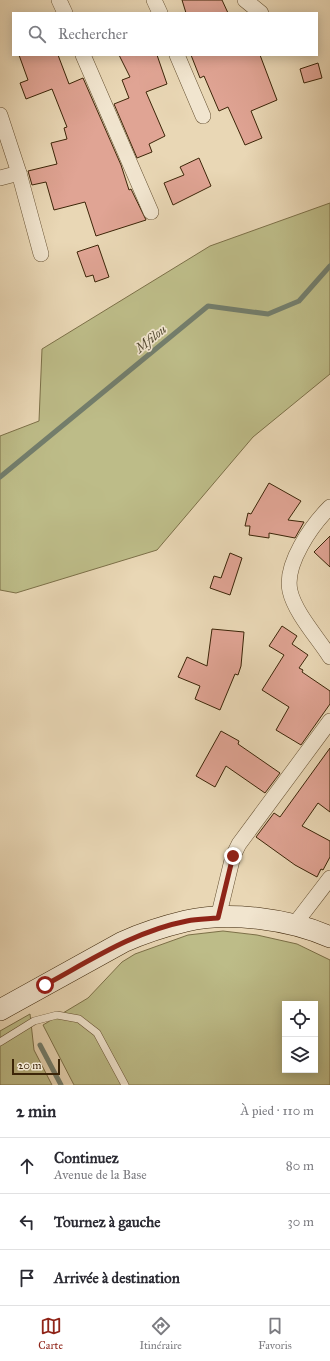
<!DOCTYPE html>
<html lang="fr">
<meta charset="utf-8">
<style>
:root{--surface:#fff;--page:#f2f2f3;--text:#2b2b33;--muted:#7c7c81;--line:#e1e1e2;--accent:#8f2418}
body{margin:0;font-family:"IM FELL Great Primer",serif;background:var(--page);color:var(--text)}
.controls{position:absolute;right:12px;bottom:12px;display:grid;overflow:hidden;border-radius:0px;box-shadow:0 2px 10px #0003}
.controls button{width:36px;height:36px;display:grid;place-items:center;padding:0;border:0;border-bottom:1px solid var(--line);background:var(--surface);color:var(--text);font:20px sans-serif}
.scale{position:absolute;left:12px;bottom:10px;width:48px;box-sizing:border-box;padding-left:4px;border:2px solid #3c2508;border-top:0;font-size:11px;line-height:14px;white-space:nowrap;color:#3c2508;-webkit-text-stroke:3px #f1e5cf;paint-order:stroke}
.stop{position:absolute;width:12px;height:12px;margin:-9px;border:3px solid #8f2418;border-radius:50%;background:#fff}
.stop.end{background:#8f2418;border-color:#fff;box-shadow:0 1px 4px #0008}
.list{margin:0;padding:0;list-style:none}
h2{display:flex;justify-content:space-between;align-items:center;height:52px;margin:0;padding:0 16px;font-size:17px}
h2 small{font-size:13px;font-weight:400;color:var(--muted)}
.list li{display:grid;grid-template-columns:26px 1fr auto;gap:12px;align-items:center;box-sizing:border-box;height:56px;padding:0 16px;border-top:1px solid var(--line)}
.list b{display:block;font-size:15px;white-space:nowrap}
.list p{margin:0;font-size:13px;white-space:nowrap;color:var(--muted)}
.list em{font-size:13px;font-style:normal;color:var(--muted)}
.icon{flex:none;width:22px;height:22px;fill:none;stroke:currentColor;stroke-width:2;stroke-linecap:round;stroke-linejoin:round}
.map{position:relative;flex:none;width:330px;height:1085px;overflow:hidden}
.search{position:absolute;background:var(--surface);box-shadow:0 2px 10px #0003;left:12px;right:12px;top:12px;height:44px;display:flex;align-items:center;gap:10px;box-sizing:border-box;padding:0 14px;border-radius:0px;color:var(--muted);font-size:15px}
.sheet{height:220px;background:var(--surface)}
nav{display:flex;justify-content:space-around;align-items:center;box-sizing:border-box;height:56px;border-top:1px solid var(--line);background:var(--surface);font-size:11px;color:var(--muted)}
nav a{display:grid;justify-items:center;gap:2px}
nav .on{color:var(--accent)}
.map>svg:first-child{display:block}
.green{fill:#bdbc88;stroke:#7c7048;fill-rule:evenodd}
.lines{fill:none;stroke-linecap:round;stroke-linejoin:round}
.stream{stroke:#737e6d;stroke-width:5}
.building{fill:#e0a494;stroke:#3c2508}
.service-casing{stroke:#675233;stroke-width:8}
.minor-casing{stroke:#675233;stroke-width:16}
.secondary-casing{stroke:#3c2508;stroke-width:22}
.service{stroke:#f1e5cf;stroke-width:7}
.minor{stroke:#f1e5cf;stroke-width:15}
.secondary{stroke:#f1e5cf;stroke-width:21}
.route{stroke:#8f2418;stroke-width:5}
.labels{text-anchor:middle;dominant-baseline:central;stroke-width:3.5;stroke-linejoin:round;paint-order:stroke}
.water-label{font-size:13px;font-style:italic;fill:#534a32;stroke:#f1e5cf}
</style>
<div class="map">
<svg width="330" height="1085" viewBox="0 0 330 1085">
<rect width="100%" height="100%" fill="#e9d7b5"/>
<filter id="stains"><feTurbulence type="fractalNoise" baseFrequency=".005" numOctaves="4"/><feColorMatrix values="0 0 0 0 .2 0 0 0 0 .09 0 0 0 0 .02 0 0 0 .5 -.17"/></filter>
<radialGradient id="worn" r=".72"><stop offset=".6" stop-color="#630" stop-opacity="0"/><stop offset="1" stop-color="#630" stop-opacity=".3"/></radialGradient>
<g class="green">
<path d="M330,203V374L253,437L157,550L16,593L0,590V436L39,421L42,349L210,246Z"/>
<path d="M223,931L257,935L297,944L330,960V1085H74L43,1025L88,998L122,962L135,954L188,935ZM285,1004H315V1070H285Z"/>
<path d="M30,1014L34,1050L52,1085H0V1031Z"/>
</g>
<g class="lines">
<g class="stream">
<path d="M0,477L208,306L268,314L299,301L330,266"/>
<path d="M40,1045L61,1085"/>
</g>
</g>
<g class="building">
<path d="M182,0H222L228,13H186Z"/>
<path d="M19,55H58L69,84L83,78L121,165L129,190L131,189L146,220L96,236L85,202L54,210L46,182L32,185L28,171L57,164L51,143L67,139L64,128L67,127L52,89L26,99L20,83L28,80Z"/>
<path d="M119,55H157L167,84L146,92L165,136L149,144L152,152L137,158L114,104L129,98L122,80L130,77Z"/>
<path d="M191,55H260L277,100L251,111L262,138L245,145L228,107L219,111L204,76L200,78Z"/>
<path d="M318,63L322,78L304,83L300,69Z"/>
<path d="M199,158L211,186L173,205L164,183L184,175L180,167Z"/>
<path d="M98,245L109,277L95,282L93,275L86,277L77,252Z"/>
<path d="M269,483L301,501L288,520L304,522L295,538L269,533V538L249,535L250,526H245L248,513L251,514Z"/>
<path d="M330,536V567L314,552Z"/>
<path d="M230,553L242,558L230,595L210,588L214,576L221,578Z"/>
<path d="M282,626L297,636L292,644L308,655L299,668L303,670L302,672L330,691V704L301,745L276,730L289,707L262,690L284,655L269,646Z"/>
<path d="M212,629L244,632L241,666L238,675L235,674L220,710L195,699L200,686L178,677L187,657L207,666Z"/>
<path d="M221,731L239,741L238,744L280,773L265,793L226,766L215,787L196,776Z"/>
<path d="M330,748V812L318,803L302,826L330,841V857L323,870L321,869L317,877L295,865L256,837L274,813L280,817Z"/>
</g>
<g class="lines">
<g class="service-casing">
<path id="service" d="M0,1042L34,1021L57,1015L79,1019L97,1033L125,1085"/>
</g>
<g class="minor-casing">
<g id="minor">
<path d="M59,0L65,13"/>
<path d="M154,0L160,13"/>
<path d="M245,0L261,13"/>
<path d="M83,55L151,212"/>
<path d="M177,55L203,116"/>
<path d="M0,115L19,173L41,254"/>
<path d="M0,178L19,173"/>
<path d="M330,507C312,525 284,564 290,591C295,613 318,638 330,657"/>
<path d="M218,918L233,856L239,844L330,721"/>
<path d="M294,925L330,878"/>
</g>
</g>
<g class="secondary-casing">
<path id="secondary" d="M0,1010L123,942C143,933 165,926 186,921C230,911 290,919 330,937"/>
</g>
<use href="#service" class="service"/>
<use href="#minor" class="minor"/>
<use href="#secondary" class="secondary"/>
</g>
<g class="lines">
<path class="route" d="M45,985C91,960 135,931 187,921C197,919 208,919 218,918L233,856"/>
</g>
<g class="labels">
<g class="water-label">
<text transform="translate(151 339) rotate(-39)">Mfilou</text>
</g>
</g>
<rect width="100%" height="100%" filter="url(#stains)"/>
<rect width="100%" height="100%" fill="url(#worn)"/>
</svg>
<div class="controls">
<button><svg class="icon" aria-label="locate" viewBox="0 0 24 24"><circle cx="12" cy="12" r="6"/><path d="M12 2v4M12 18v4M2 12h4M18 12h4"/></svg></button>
<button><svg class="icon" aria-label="layers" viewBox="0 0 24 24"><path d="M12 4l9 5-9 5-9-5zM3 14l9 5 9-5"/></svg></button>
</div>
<div class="scale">20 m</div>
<div class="stop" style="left:45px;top:985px"></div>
<div class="stop end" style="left:233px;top:856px"></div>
<div class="search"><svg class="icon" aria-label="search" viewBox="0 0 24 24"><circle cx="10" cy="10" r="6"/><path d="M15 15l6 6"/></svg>Rechercher</div>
</div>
<section class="sheet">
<h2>2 min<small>À pied · 110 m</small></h2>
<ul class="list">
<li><svg class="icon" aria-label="ahead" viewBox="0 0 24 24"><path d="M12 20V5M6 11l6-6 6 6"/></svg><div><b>Continuez</b><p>Avenue de la Base</p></div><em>80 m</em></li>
<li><svg class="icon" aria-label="left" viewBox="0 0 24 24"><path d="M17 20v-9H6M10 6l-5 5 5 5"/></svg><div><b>Tournez à gauche</b></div><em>30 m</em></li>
<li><svg class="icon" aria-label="arrive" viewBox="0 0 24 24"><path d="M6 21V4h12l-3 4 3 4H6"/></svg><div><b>Arrivée à destination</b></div></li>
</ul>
</section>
<nav>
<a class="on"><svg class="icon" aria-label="map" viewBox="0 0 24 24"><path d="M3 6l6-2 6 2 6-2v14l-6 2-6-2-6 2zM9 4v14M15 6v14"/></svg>Carte</a>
<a><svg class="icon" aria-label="directions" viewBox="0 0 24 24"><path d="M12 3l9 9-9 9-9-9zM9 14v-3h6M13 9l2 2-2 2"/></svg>Itinéraire</a>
<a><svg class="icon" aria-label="saved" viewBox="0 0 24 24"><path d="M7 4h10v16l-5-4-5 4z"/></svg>Favoris</a>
</nav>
